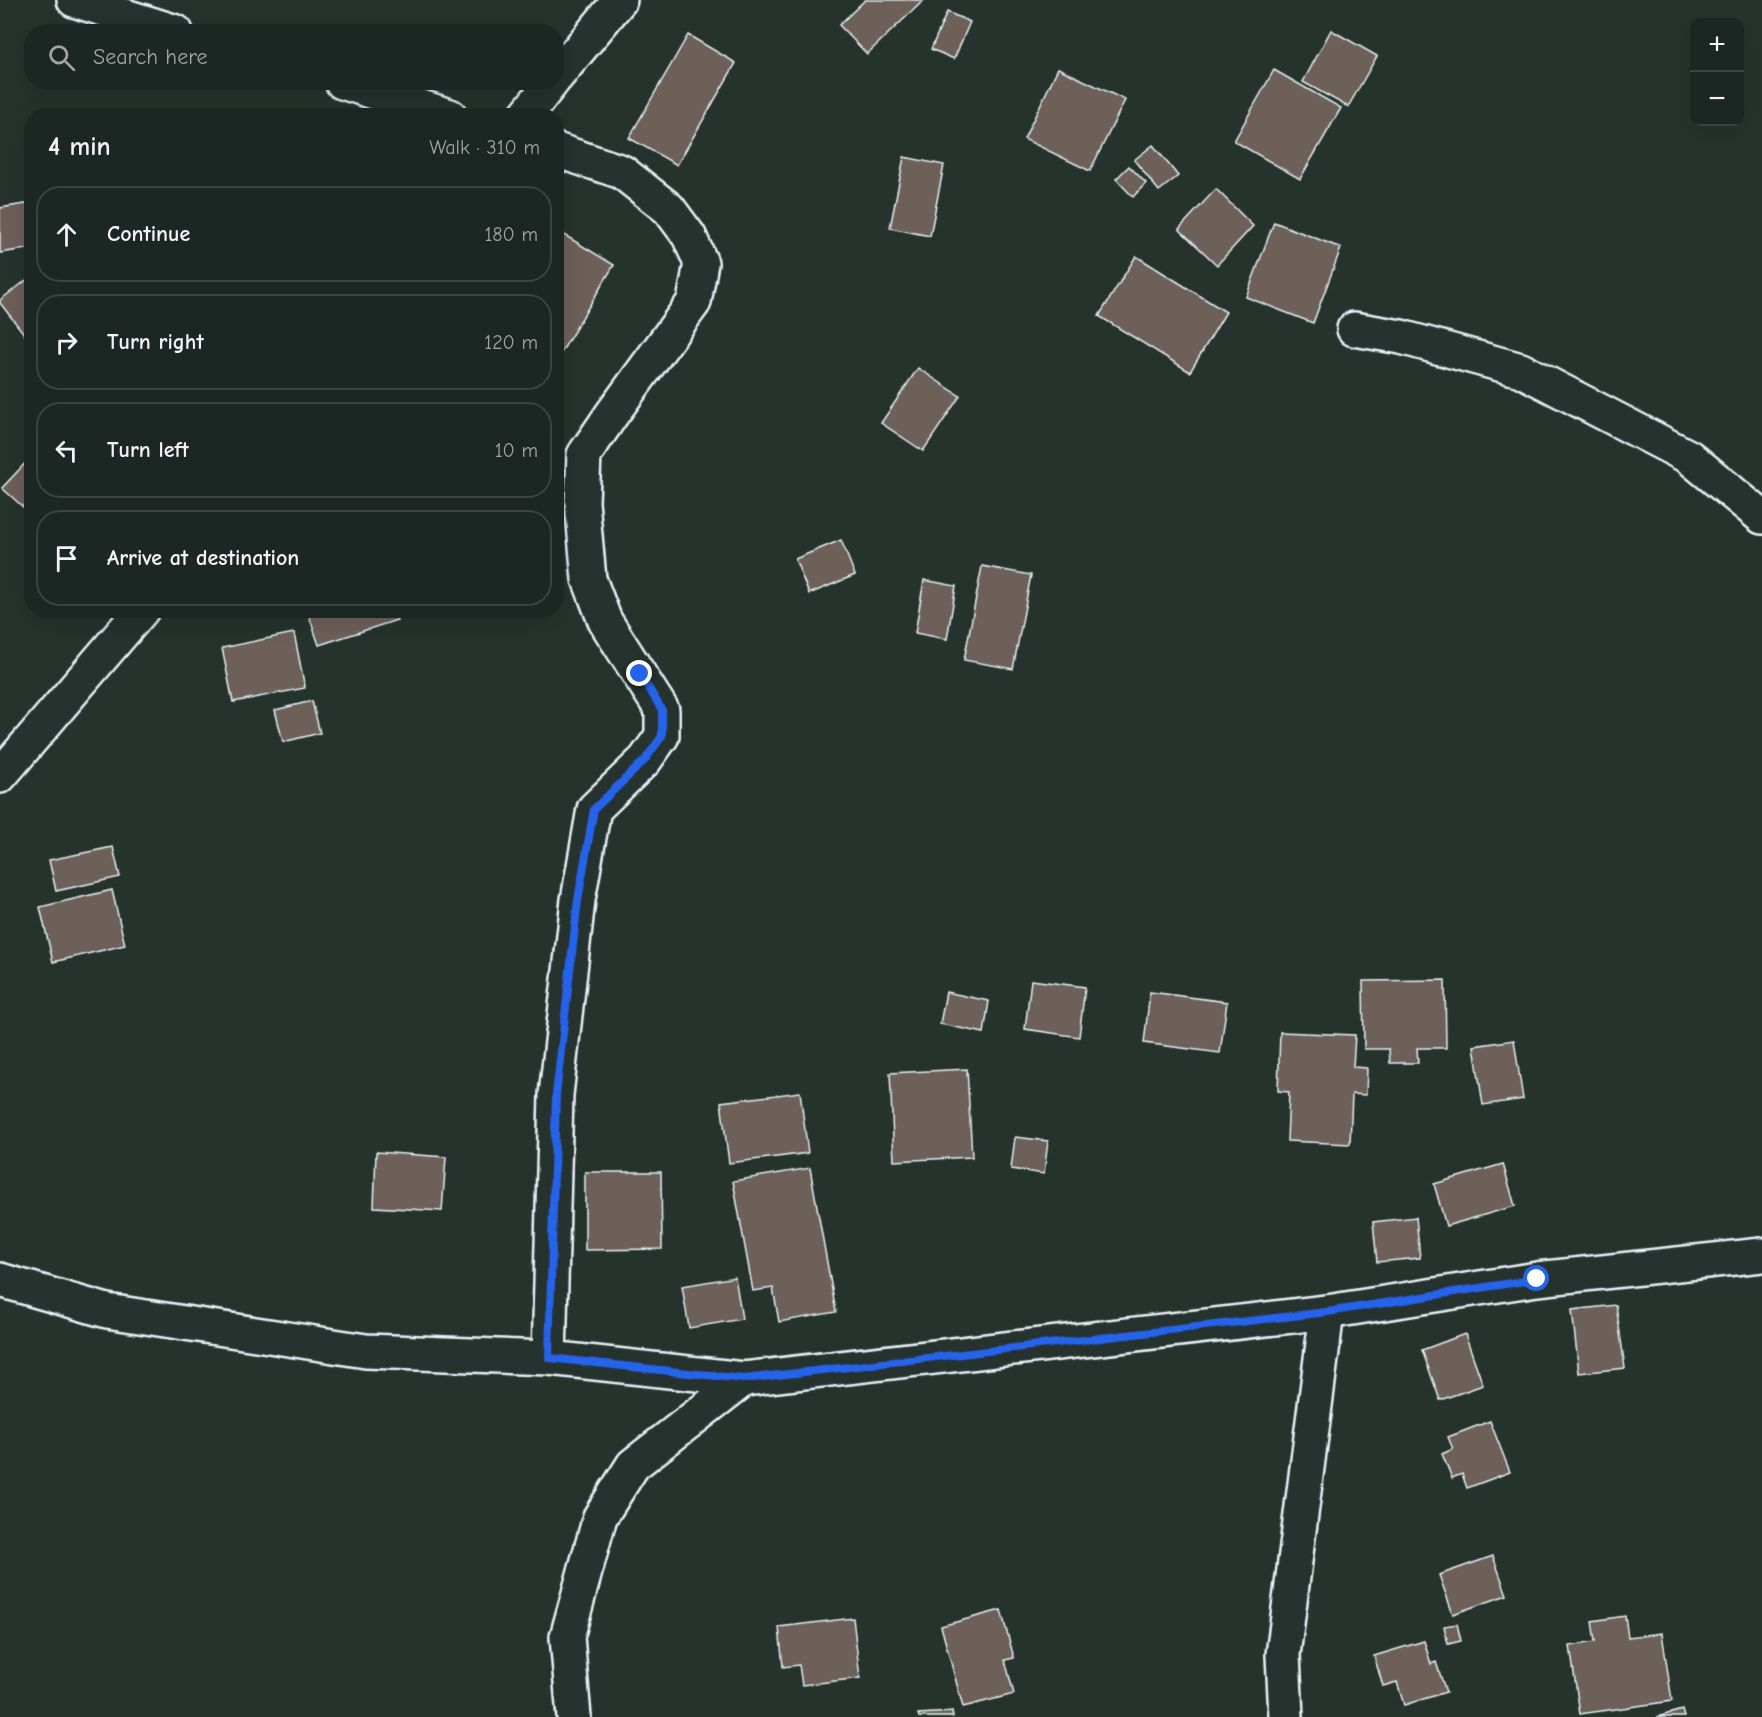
<!DOCTYPE html>
<meta charset="utf-8">
<style>
:root{--surface:#1c2622;--page:#29322f;--text:#f1f3f6;--muted:#a0a5a5;--line:#3a4340}
body{margin:0;font-family:"Comic Neue",sans-serif;background:var(--page);color:var(--text)}
.controls{position:absolute;right:18px;top:18px;display:grid;overflow:hidden;border-radius:12px;box-shadow:0 6px 24px #0002}
.controls button{width:54px;height:54px;display:grid;place-items:center;padding:0;border:0;border-bottom:2px solid var(--line);background:var(--surface);color:var(--text);font:30px sans-serif}
.stop{position:absolute;width:18px;height:18px;margin:-14px;border:4px solid #2563eb;border-radius:50%;background:#fff}
.stop.end{background:#2563eb;border-color:#fff;box-shadow:0 2px 6px #0008}
.list{margin:0;padding:0;list-style:none}
h2{display:flex;justify-content:space-between;align-items:center;height:78px;margin:0;padding:0 24px;font-size:26px}
h2 small{font-size:20px;font-weight:400;color:var(--muted)}
.list li{display:grid;grid-template-columns:39px 1fr auto;gap:18px;align-items:center;box-sizing:border-box;height:96px;margin:0 12px 12px;padding:0 12px;border:2px solid var(--line);border-radius:24px}
.list b{display:block;font-size:22px;white-space:nowrap}
.list em{font-size:20px;font-style:normal;color:var(--muted)}
.icon{flex:none;width:33px;height:33px;fill:none;stroke:currentColor;stroke-width:2;stroke-linecap:round;stroke-linejoin:round}
.map{position:relative;flex:none;width:1762px;height:1717px;overflow:hidden}
.search{position:absolute;background:var(--surface);box-shadow:0 6px 24px #0002;left:24px;top:24px;width:540px;height:66px;display:flex;align-items:center;gap:15px;box-sizing:border-box;padding:0 21px;border-radius:24px;color:var(--muted);font-size:22px}
.panel{position:absolute;background:var(--surface);box-shadow:0 6px 24px #0002;left:24px;top:108px;width:540px;height:510px;border-radius:24px}
.map>svg:first-child{display:block}
.building{fill:#6d6159;stroke:#e8f1f8;stroke-width:1.5}
.lines{fill:none;stroke-linecap:round;stroke-linejoin:round}
.street-casing{stroke:#e8f1f8;stroke-width:38}
.street{stroke:#26332d;stroke-width:33}
.route{stroke:#2563eb;stroke-width:8}
</style>
<div class="map">
<svg width="1762" height="1717" viewBox="0 0 1762 1717">
<rect width="100%" height="100%" fill="#26332d"/>
<filter id="ink" filterUnits="userSpaceOnUse"><feTurbulence type="fractalNoise" baseFrequency=".0167" numOctaves="2"/><feDisplacementMap in="SourceGraphic" scale="12" xChannelSelector="R" yChannelSelector="G"/><feConvolveMatrix kernelMatrix="1 2 1 2 8 2 1 2 1" color-interpolation-filters="sRGB"/></filter>
<g filter="url(#ink)">
<g class="building">
<path d="M865,0H924L867,54L839,25Z"/>
<path d="M947,12L970,22L954,59L931,49Z"/>
<path d="M1331,30L1377,56L1348,107L1303,82Z"/>
<path d="M688,35L736,63L677,165L629,138Z"/>
<path d="M1058,68L1125,100L1090,171L1024,139Z"/>
<path d="M1274,70L1341,108L1300,179L1234,141Z"/>
<path d="M1153,145L1178,176L1159,191L1134,160Z"/>
<path d="M904,157L944,165L930,236L890,228Z"/>
<path d="M1129,166L1146,183L1133,197L1116,179Z"/>
<path d="M1216,189L1253,226L1217,265L1179,229Z"/>
<path d="M32,203V248L0,253V208Z"/>
<path d="M1274,222L1341,248L1313,323L1246,297Z"/>
<path d="M556,230L614,265L556,361Z"/>
<path d="M1136,256L1226,312L1190,372L1099,316Z"/>
<path d="M32,276V344L0,303V300Z"/>
<path d="M918,368L960,396L923,451L881,423Z"/>
<path d="M32,456V515L2,488Z"/>
<path d="M841,540L855,575L809,594L795,559Z"/>
<path d="M982,566L1031,575L1013,669L964,660Z"/>
<path d="M924,580L956,586L947,639L915,633Z"/>
<path d="M307,610H394L397,620L319,645Z"/>
<path d="M294,633L305,688L233,702L222,648Z"/>
<path d="M312,701L320,733L283,742L275,710Z"/>
<path d="M113,847L120,877L56,891L49,860Z"/>
<path d="M112,890L125,945L53,962L40,907Z"/>
<path d="M1031,980L1085,987L1079,1037L1025,1029Z"/>
<path d="M1445,980L1446,1048H1417L1418,1063H1390L1389,1049H1364L1363,981Z"/>
<path d="M946,992L989,1001L984,1033L940,1024Z"/>
<path d="M1150,992L1227,1002L1220,1053L1144,1043Z"/>
<path d="M1280,1032L1355,1035L1353,1067L1367,1068L1366,1095L1352,1094L1350,1144L1287,1141L1289,1092L1278,1091Z"/>
<path d="M1514,1040L1523,1099L1483,1105L1474,1046Z"/>
<path d="M967,1069L972,1157L894,1161L890,1073Z"/>
<path d="M800,1092L808,1153L729,1163L721,1102Z"/>
<path d="M1015,1137L1048,1141L1044,1174L1011,1169Z"/>
<path d="M376,1152L446,1157L442,1211L374,1207Z"/>
<path d="M1503,1164L1515,1206L1446,1226L1434,1184Z"/>
<path d="M810,1168L836,1312L779,1322L773,1288L753,1291L733,1181Z"/>
<path d="M585,1172H661L662,1249L585,1250Z"/>
<path d="M1416,1217L1420,1258L1377,1262L1373,1222Z"/>
<path d="M735,1277L742,1319L689,1328L682,1286Z"/>
<path d="M1616,1305L1625,1368L1579,1373L1572,1310Z"/>
<path d="M1465,1334L1483,1385L1440,1400L1422,1350Z"/>
<path d="M1490,1421L1510,1472L1467,1488L1462,1474L1452,1478L1442,1454L1453,1449L1448,1437Z"/>
<path d="M1493,1556L1507,1595L1453,1614L1439,1575Z"/>
<path d="M1001,1610L1014,1658L1005,1660L1014,1694L963,1707L941,1626Z"/>
<path d="M1625,1616L1628,1637L1662,1633L1672,1701L1580,1714L1570,1646L1595,1642L1592,1621Z"/>
<path d="M853,1618L860,1678L802,1685L799,1665L783,1667L779,1627Z"/>
<path d="M1457,1624L1461,1641L1448,1644L1444,1626Z"/>
<path d="M1424,1641L1431,1664L1436,1662L1446,1692L1404,1705L1397,1682L1383,1686L1374,1656Z"/>
<path d="M1682,1710L1684,1717H1657Z"/>
<path d="M952,1712L953,1717H919L918,1714Z"/>
</g>
<g class="lines">
<g class="street-casing">
<g id="street">
<path d="M74,0L176,32"/>
<path d="M556,77L620,0"/>
<path d="M342,82L450,116"/>
<path d="M525,116L552,82"/>
<path d="M1354,329L1401,337L1521,370L1689,457L1762,517"/>
<path d="M0,776L142,610"/>
<path d="M0,1280L107,1311L366,1351L549,1358L744,1379L1327,1312L1537,1279L1762,1255"/>
<path d="M549,1358L556,1095L578,900L594,809L645,760L662,736V710L605,621L589,579L582,502L584,455L612,414L694,302L701,263L689,236L669,209L622,172L556,150"/>
<path d="M574,1717L567,1637L600,1517L633,1465L744,1379"/>
<path d="M1286,1717L1283,1655L1327,1312"/>
</g>
</g>
<use href="#street" class="street"/>
</g>
</g>
<g class="lines" filter="url(#ink)">
<path class="route" d="M640,674L662,710V736L645,760L594,809L578,900L556,1095L549,1358L744,1379L1327,1312L1537,1279"/>
</g>
</svg>
<div class="controls">
<button>+</button>
<button>−</button>
</div>
<div class="stop" style="left:1537px;top:1279px"></div>
<div class="stop end" style="left:640px;top:674px"></div>
<div class="search"><svg class="icon" aria-label="search" viewBox="0 0 24 24"><circle cx="10" cy="10" r="6"/><path d="M15 15l6 6"/></svg>Search here</div>
<section class="panel">
<h2>4 min<small>Walk · 310 m</small></h2>
<ul class="list">
<li><svg class="icon" aria-label="ahead" viewBox="0 0 24 24"><path d="M12 20V5M6 11l6-6 6 6"/></svg><div><b>Continue</b></div><em>180 m</em></li>
<li><svg class="icon" aria-label="right" viewBox="0 0 24 24"><path d="M7 20v-9h11M14 6l5 5-5 5"/></svg><div><b>Turn right</b></div><em>120 m</em></li>
<li><svg class="icon" aria-label="left" viewBox="0 0 24 24"><path d="M17 20v-9H6M10 6l-5 5 5 5"/></svg><div><b>Turn left</b></div><em>10 m</em></li>
<li><svg class="icon" aria-label="arrive" viewBox="0 0 24 24"><path d="M6 21V4h12l-3 4 3 4H6"/></svg><div><b>Arrive at destination</b></div></li>
</ul>
</section>
</div>
